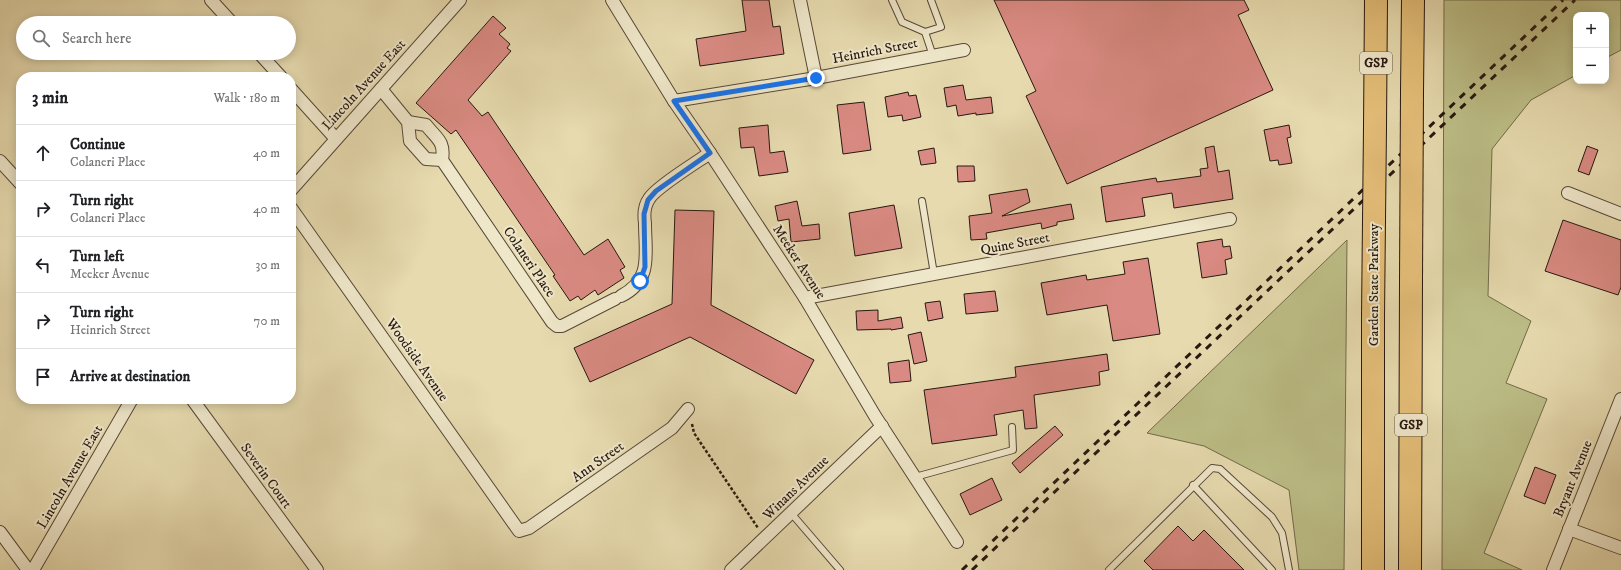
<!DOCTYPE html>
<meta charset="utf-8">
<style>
:root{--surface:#fff;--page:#f2f2f2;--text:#202124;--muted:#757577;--line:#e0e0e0}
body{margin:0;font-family:"IM FELL DW Pica",serif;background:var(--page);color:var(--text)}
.controls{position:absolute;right:12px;top:12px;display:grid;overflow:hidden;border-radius:8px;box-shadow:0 2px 10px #0003}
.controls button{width:36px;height:36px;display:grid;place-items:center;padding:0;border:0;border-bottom:1px solid var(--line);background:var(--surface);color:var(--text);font:20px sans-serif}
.stop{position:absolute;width:12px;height:12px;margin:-9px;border:3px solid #1a73e8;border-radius:50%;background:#fff}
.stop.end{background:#1a73e8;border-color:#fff;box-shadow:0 1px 4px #0008}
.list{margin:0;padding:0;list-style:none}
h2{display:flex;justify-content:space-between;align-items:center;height:52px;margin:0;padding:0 16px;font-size:17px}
h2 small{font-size:13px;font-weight:400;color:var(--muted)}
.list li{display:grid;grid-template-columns:26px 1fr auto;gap:12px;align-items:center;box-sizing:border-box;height:56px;padding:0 16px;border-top:1px solid var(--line)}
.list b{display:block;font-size:15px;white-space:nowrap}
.list p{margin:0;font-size:13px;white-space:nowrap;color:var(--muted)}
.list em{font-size:13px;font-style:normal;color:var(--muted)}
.icon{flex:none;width:22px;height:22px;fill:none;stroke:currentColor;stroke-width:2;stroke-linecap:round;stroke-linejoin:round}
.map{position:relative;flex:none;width:1621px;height:570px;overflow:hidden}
.search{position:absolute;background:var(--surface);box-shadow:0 2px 10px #0003;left:16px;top:16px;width:280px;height:44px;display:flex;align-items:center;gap:10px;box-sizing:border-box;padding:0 14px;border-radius:22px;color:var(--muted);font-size:15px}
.panel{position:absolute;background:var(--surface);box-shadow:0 2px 10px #0003;left:16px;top:72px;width:280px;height:332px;border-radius:16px}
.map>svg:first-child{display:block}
.green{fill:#bcbd86;stroke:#726a4b}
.building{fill:#d98a82;stroke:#271810}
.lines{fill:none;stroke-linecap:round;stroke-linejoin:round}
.lane-casing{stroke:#574838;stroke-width:8}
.street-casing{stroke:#574838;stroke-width:14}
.highway-casing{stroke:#271810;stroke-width:24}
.path{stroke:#271810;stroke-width:2.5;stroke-dasharray:3 2;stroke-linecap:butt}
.lane{stroke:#efe7ca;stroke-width:6}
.street{stroke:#efe7ca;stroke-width:12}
.highway{stroke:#e3bd77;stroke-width:22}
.rail{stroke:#271810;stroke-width:3;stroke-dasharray:7 7;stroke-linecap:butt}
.highway-bridge-casing{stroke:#271810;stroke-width:24;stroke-linecap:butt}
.highway-bridge{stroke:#e3bd77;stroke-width:22}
.route{stroke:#1a73e8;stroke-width:5}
.labels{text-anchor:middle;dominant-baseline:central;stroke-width:4;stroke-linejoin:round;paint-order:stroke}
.shield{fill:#efe7ca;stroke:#635648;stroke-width:1}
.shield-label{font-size:13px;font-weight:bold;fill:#271810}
.street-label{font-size:14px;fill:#271810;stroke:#efe7ca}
</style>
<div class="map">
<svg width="1621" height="570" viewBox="0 0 1621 570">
<rect width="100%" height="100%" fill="#e6daae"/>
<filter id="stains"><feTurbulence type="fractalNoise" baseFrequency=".005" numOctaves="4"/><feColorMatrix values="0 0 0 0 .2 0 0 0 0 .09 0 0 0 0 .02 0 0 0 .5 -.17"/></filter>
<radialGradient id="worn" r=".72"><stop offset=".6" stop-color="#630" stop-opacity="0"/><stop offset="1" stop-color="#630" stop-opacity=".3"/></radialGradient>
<g class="green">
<path d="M1444,0H1621V50L1606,58V15H1576V75L1531,100L1492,149L1488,296L1531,321L1506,383L1547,399L1484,553L1522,570H1442Z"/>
<path d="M1347,240L1344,570H1299L1289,490L1204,446L1147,433Z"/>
</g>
<g class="building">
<path d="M742,0H769L773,27L780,26L784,54L700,66L696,39L746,31Z"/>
<path d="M994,0H1244L1249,10L1238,15L1273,90L1067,184L1026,96L1036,91Z"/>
<path d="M493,16L506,28L499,34L510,44L507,48L511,51L468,100L482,116L488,112L584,255L608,239L625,267L620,270L624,278L598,295L595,290L581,300L578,296L570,301L553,276L555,275L456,130L451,134L416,103Z"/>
<path d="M963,85L966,100L991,97L993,113L976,115V113L958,116L956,105L947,107L944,88Z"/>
<path d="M908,92L909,96L916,95L921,117L903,121L902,115L888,117L885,97Z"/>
<path d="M864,102L871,150L843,154L837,105Z"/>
<path d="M768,125L770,153L784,151L788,172L759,176L754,147L741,148L739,128Z"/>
<path d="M1289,125L1291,137L1287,138L1292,163L1279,165L1278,160L1270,161L1264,130Z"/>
<path d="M1214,146L1218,172L1229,170L1233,199L1174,208L1172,193L1142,198L1145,216L1106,222L1101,187L1156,178L1157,182L1201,176L1200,169L1208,168L1205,148Z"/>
<path d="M1587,146L1598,150L1589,175L1578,171Z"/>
<path d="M934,148L936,163L921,165L918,151Z"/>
<path d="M957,166H974L975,181L958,182Z"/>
<path d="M1027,189L1030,202L1002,216L1071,204L1074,219L1057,222V225L1042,229L1041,223L986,233L987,239L971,240L969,216L992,213L989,195Z"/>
<path d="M797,201L802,226L819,224L820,239L791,242L789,219L778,221L775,206Z"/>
<path d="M894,205L902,248L855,256L849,213Z"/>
<path d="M675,210L714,211L711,305L814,360L796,394L690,337L590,382L574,348L672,304Z"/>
<path d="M1563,220L1621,240V287L1618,295L1545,271Z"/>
<path d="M1222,239L1223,247L1230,246L1232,258L1225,260L1227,274L1202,278L1197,243Z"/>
<path d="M1148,258L1160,334L1113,341L1107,305L1047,315L1041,283L1086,275L1087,280L1125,274L1123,262Z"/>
<path d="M995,291L998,311L966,314L964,294Z"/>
<path d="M940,301L943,318L928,321L925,303Z"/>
<path d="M878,310V321L901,317L903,328L891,330V329L857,330L856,311Z"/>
<path d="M921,332L927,361L914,364L908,335Z"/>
<path d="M1107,354L1109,370L1099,372L1100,385L1034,395L1037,428L1025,429L1023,410L994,415L997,435L932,444L924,390L1016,377L1015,367Z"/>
<path d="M909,360L911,381L890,383L888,363Z"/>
<path d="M1055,426L1063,435L1020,473L1012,463Z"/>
<path d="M1535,467L1556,475L1545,504L1524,496Z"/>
<path d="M992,478L1002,500L970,515L960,494Z"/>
<path d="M1178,526L1193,541L1204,530L1244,570H1153L1144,561Z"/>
</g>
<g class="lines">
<g class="lane-casing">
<g id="lane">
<path d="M892,0L902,22L925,32"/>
<path d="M931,0L941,27L925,32L933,56"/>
<path d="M922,201L934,274"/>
<path d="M915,477L1013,450L1012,427"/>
<path d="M1193,485L1272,570"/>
<path d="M791,513L840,570"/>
<path d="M1109,570L1212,468L1220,469L1272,517L1282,533L1289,570"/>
</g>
</g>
<g class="street-casing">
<g id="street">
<path d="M211,0L232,23"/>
<path d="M612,0L674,101L710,153L805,298L875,416L957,542"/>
<path d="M800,0L816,78"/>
<path d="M259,53L281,77"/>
<path d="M291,89L336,139"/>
<path d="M381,89L408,122L410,141L426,159L442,160"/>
<path d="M674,101L816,78L964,50"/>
<path d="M408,122L426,125C437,139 445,141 442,160L552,322L557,326H562L615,299"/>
<path d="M0,161L21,184"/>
<path d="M291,190L460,0"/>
<path d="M1568,193L1621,214"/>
<path d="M291,208L519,531L529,528L672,428L688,409"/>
<path d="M621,296C653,280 645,254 645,223C644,216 644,206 649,199C655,188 697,162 710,153"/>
<path d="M805,298L1230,219"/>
<path d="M192,399L317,570"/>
<path d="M1569,529L1621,548"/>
<path d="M0,532L28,570"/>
<path d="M33,570L132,399"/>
<path d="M731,570L882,426"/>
<path d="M1553,570L1621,399"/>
</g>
</g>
<g class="highway-casing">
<g id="highway">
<path d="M1412,92L1413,0"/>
<path d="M1375,127L1376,0"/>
<path d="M1373,316V570"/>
<path d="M1410,570L1411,280"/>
</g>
</g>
<path class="path" d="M692,424L694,433L758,528"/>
<use href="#lane" class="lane"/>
<use href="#street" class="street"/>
<use href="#highway" class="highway"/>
<g class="rail">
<path d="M962,570L1563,0"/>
<path d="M972,570L1575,0"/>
</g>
<g class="highway-bridge-casing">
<g id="highway-bridge">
<path d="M1411,280L1412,92"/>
<path d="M1373,316L1375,127"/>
</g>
</g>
<use href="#highway-bridge" class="highway-bridge"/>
</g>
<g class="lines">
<path class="route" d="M640,281L645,267L644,214L648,200L656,191L710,153L674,101L816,78"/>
</g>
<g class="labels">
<g class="shield">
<rect x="1360" y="52" width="32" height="22" rx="3"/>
<rect x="1395" y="414" width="32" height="22" rx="3"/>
</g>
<g class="shield-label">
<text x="1376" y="63">GSP</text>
<text x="1411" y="425">GSP</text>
</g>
<g class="street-label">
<text transform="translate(875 51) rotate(-11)">Heinrich Street</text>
<text transform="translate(364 85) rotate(-48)">Lincoln Avenue East</text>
<text transform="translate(1015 244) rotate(-11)">Quine Street</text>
<text transform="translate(529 262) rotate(56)">Colaneri Place</text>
<text transform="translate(799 262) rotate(57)">Meeker Avenue</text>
<text transform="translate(1374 285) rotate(-90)">Garden State Parkway</text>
<text transform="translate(417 360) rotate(55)">Woodside Avenue</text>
<text transform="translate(598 462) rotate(-35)">Ann Street</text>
<text transform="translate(266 476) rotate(54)">Severin Court</text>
<text transform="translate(70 477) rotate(-60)">Lincoln Avenue East</text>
<text transform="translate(1573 479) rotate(-68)">Bryant Avenue</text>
<text transform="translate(796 488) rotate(-44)">Winans Avenue</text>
</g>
</g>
<rect width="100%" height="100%" filter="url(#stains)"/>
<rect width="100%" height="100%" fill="url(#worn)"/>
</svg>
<div class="controls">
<button>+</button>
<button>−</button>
</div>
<div class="stop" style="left:640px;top:281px"></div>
<div class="stop end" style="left:816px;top:78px"></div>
<div class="search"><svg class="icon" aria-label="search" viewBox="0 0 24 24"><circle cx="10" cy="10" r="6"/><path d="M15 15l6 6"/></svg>Search here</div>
<section class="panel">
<h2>3 min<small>Walk · 180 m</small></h2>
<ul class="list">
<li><svg class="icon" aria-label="ahead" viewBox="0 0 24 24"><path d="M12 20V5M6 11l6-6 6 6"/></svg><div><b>Continue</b><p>Colaneri Place</p></div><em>40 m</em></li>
<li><svg class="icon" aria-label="right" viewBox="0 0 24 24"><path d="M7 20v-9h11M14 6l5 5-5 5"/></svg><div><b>Turn right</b><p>Colaneri Place</p></div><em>40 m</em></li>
<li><svg class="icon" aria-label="left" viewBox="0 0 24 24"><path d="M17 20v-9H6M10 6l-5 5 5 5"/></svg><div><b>Turn left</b><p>Meeker Avenue</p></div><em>30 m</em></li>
<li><svg class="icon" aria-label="right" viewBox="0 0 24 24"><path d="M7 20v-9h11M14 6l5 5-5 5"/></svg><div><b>Turn right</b><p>Heinrich Street</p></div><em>70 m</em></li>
<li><svg class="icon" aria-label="arrive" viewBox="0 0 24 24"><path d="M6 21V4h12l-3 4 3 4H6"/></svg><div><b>Arrive at destination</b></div></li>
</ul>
</section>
</div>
